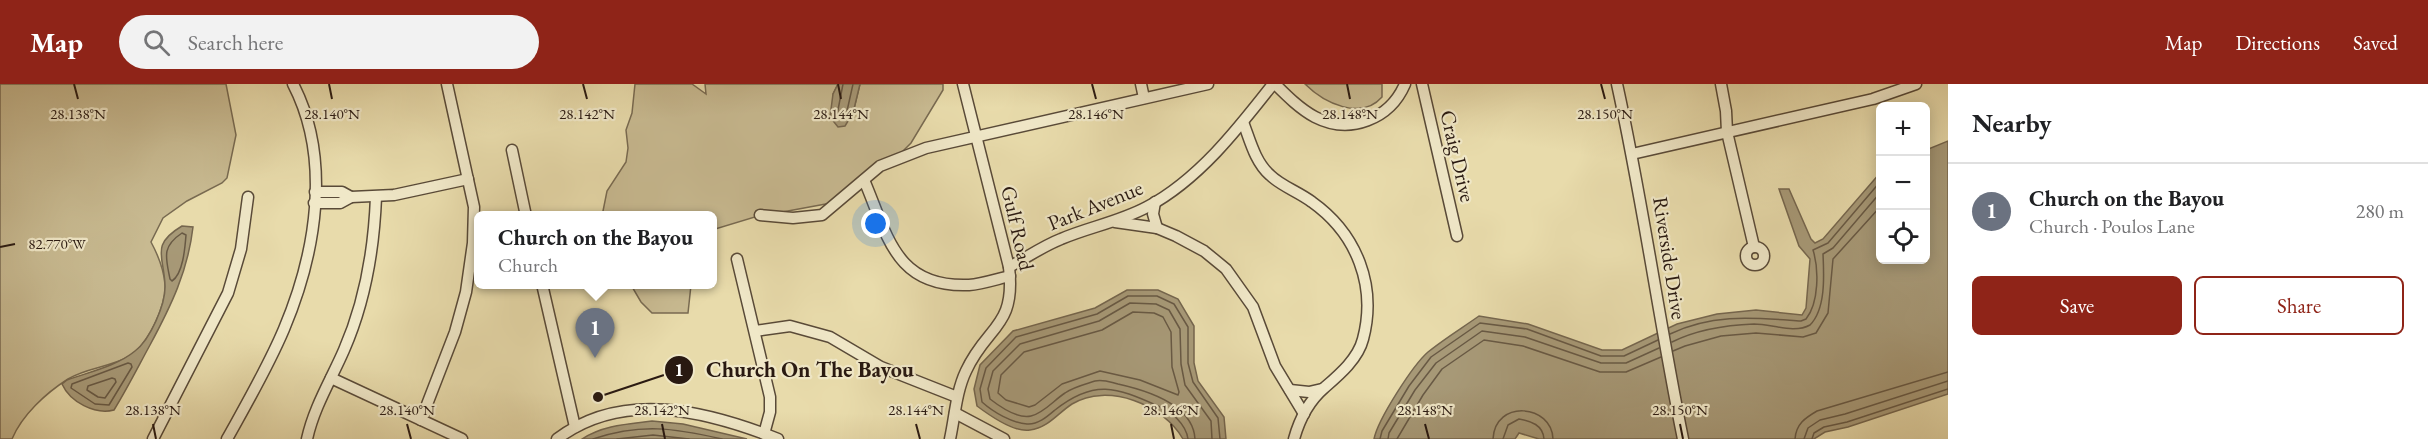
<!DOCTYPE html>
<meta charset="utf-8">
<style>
:root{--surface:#fff;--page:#f2f2f2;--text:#202124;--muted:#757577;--line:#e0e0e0;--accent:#8f2418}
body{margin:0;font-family:"EB Garamond",serif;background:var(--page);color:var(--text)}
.controls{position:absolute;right:18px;top:18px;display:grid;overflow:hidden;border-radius:9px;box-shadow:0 3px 15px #0003}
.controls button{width:54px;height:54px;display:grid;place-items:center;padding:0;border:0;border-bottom:2px solid var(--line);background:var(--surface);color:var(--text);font:30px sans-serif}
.you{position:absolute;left:876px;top:140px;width:21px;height:21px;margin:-15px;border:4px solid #fff;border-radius:50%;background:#1a73e8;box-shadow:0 0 0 9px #1a73e833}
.badge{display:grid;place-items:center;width:39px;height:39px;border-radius:50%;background:var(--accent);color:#fff;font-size:20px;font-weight:700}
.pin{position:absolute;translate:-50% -50px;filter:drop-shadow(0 2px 3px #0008)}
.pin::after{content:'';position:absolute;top:32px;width:21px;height:18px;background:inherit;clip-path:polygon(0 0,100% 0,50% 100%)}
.popup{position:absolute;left:474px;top:127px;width:243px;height:78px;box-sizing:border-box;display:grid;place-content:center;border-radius:9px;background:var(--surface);filter:drop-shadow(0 2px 4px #0005);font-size:20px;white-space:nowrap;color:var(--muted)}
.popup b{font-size:22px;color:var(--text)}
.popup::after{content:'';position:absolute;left:50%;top:100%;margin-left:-12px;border:12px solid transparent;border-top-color:var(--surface)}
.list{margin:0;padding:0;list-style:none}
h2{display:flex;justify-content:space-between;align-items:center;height:78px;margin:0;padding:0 24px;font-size:26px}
h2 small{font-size:20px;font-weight:400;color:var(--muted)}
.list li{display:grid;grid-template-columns:39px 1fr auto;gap:18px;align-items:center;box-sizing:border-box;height:96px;padding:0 24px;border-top:2px solid var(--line)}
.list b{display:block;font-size:22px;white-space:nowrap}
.list p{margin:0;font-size:20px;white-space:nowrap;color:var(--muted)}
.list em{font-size:20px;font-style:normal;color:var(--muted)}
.actions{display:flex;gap:12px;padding:18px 24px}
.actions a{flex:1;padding:14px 0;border:2px solid var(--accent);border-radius:9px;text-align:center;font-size:21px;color:var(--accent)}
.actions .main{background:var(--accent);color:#fff}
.icon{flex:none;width:33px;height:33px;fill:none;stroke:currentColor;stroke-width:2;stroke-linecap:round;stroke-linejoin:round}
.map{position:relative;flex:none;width:1948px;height:355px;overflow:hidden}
header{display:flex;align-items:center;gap:36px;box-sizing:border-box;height:84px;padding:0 30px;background:var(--accent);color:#fff}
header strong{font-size:28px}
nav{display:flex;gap:33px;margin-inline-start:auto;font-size:21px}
.search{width:420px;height:54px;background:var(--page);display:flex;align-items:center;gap:15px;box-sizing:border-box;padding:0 21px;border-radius:33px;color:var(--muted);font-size:22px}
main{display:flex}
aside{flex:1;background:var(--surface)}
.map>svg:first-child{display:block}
.green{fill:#c8ba91;stroke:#786a51;stroke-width:1.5}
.water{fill:#a79977;stroke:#75664e;stroke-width:1.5}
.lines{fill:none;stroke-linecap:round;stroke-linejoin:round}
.shore{stroke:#685944;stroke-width:1.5}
.minor-casing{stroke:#594a38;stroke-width:13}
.minor{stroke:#f0e8c8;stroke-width:10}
.ticks{fill:none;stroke:#291911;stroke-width:2}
.labels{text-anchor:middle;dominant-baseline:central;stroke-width:4.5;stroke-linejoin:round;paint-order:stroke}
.street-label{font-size:21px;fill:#291911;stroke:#f0e8c8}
.ticks-label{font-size:15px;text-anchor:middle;fill:#291911;stroke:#f0e8c8;stroke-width:4.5;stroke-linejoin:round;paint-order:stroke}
.leader{fill:none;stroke:#291911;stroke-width:2}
.callout-dot{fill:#291911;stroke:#f0e8c8;stroke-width:2}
.mark-label{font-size:18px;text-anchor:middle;font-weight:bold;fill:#fff}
.callout-label{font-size:22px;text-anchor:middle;font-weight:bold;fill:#291911;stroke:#f0e8c8;stroke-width:4.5;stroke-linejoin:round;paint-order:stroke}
</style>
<header>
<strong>Map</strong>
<div class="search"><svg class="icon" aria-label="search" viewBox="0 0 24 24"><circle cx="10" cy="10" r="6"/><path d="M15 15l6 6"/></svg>Search here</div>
<nav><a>Map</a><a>Directions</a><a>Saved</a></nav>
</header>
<main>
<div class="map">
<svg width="1948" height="355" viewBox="0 0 1948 355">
<rect width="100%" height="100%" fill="#e8dbab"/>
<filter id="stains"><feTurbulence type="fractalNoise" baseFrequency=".00333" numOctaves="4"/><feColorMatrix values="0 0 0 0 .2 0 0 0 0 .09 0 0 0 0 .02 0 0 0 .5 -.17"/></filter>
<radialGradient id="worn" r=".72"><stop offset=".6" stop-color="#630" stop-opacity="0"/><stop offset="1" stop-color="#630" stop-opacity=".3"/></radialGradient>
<g class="green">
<path d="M0,0H226L236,51L227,94L222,99L187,117L163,134L151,158C158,171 164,185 165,201C166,223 147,262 128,273C110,283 86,284 68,295C46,309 22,331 12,355H0Z"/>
<path d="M635,0H692L706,10L705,0H838L833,10L853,29L860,0H943V6L911,59L902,68L831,119L777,129L756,127L755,133L712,146V132H602L607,107L626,78L628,64L626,46L632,29Z"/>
<path d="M1305,0H1382V13C1361,37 1324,19 1305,0Z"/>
<path d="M631,201H691L688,229H652L641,218Z"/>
</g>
<g class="water">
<path d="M838,0H860L853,29L845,42L838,43L830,33L833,10Z"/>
<path d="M1948,57V310L1848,343L1825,348L1814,355H1539L1519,349L1515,355H1374C1378,335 1413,281 1428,268C1444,255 1462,244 1479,232L1528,240L1602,266H1622L1677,240L1717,230L1756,226L1802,231L1806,224L1810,175L1799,162L1779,105H1789L1811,155L1815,159L1823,155L1880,89V176H1926V66Z"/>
<path d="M182,142L193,143C188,187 171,222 150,261C138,283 127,305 114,326C95,331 70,318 62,300L67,296C89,288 117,282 135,267C150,256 166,220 165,201C164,172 150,161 182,142Z"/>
<path d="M1127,206H1158L1178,215L1194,242V279L1198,297L1224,333L1226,355H1183C1164,321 1108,298 1072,320C1058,329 1048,344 1030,346C1014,349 989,331 977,322L974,305L980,281L1013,247L1095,224Z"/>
<path d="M652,337L683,340L747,355H582C603,341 628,340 652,337Z"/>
</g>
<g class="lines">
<g class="shore">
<path d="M843,0L837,31L840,35L847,27L853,0"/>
<path d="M182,149L186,151C185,164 183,190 172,197L170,195C166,174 161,163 182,149Z"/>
<path d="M1133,228L1154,229L1163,233L1171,248L1172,283L1179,308L1178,311L1140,296L1100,287L1062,300L1035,321L1029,323L1006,316L998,309L1001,291L1024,268L1102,246Z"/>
<path d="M1670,250C1714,229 1755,234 1801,237L1806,235C1819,219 1819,185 1813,166L1828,159L1880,98"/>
<path d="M1672,258C1696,246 1727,241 1754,240C1772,240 1794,250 1810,241C1826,225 1824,191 1823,170L1833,164L1880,109"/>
<path d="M1673,267L1685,262L1721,252L1756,249L1803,253L1816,249L1828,229L1833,175L1880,123"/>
<path d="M128,279L131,280L132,283L109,321L95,320L71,304L72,300Z"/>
<path d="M112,294L115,295L116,298L105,314L98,313L87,306L88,302Z"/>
<path d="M593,355C641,339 674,344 722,355"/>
<path d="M617,355L653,351L689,355"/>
<path d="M1188,355C1186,340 1171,327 1158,322C1116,303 1094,295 1055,326C1048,332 1038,341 1027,340C1012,339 993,328 982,318L980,305L986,284L1016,253L1097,230L1128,212H1157L1174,220L1188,243V279L1193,298L1218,334L1220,355"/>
<path d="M1195,355C1193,320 1145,306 1118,300C1110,298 1103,295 1095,297C1086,300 1073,303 1065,309C1054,316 1044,329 1031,332C1018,335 999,322 990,315L988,305L993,287L1020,260L1099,237L1130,219L1156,220L1169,226L1180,245L1181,280L1185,301L1211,337L1212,355"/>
<path d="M1380,355L1382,347L1409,302L1431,273L1480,239L1527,245L1601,272H1624L1658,256"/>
<path d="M1388,355L1389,349L1415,306L1436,279L1482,247L1525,253L1601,279H1626L1659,264"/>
<path d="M1397,355L1423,311L1442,285L1484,256L1523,262L1600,288H1626L1661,273"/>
<path d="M1493,355C1495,315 1552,320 1553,355"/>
<path d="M1503,355L1508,341L1519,335C1531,337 1543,341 1544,355"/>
<path d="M1795,355C1796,340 1805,334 1817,327L1948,288"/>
<path d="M1804,355L1808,344L1820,336L1845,330L1948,297"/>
<path d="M1812,355L1814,349L1824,343L1847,338L1948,305"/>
</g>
<g class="minor-casing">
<g id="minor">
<path d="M1141,0L1144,14"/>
<path d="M1275,0C1287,12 1300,25 1315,33C1350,51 1390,35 1405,0"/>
<path d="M1422,0L1457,152"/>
<path d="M1617,0C1643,118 1659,237 1683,355"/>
<path d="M1721,0L1726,27L1727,48L1754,163"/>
<path d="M1243,38C1250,56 1255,78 1270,91C1281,102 1299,108 1312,118C1357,150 1377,202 1363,255C1358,275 1339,291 1324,304C1309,317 1299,337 1294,355"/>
<path d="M512,66L526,132"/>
<path d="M1632,70L1873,15L1916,0"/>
<path d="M864,96C888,152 895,204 969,201C982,200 997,195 1010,192"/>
<path d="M351,113L394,111L468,95"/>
<path d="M1155,118L1153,130L1157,144"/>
<path d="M314,119H340L351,113L342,108H315"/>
<path d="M760,131L793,134L822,131L880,82L926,64L1208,0"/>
<path d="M1115,138L1157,144L1176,152L1204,167L1226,185L1253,223L1275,282L1304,330"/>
<circle cx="1755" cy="172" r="9"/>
<path d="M737,175L770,313V328L764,350"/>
<path d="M1009,183C1026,174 1043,162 1061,155C1089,143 1119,138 1147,123C1198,96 1237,46 1273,0"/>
<path d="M542,200L575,343"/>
<path d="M755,247L790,242L830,253L881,283L957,313"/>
<path d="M331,294L462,355"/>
<path d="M1290,306L1309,308L1322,305"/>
<path d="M955,329L1004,355"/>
<path d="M421,336L455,248L466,208L473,159L474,123L447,0"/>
<path d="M153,355L228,209L241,165L248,113"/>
<path d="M227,355C247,319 268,283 284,245C316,169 332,75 293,0"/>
<path d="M307,355C314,323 331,296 344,266C365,218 374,165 376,113"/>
<path d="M557,355C623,305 707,327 778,355"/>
<path d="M950,355C955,332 956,308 966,287C987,241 1016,244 1009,183L963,0"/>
</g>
</g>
<use href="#minor" class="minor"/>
</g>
<path class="ticks" d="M74,0L78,15M329,0L332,15M583,0L587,15M838,0L841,15M1092,0L1096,15M1347,0L1350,15M1601,0L1605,15M0,163L15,160M153,340L156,355M407,340L411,355M662,340L665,355M916,340L920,355M1171,340L1174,355M1425,340L1429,355M1680,340L1683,355"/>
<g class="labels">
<g class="street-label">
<text transform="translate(1458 72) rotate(77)">Craig Drive</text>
<text transform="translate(1095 121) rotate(-22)">Park Avenue</text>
<text transform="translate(1018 144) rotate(77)">Gulf Road</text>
<text transform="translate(1670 174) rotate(81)">Riverside Drive</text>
</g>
</g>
<g class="ticks-label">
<text x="78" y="35">28.138°N</text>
<text x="332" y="35">28.140°N</text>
<text x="587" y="35">28.142°N</text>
<text x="841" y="35">28.144°N</text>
<text x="1096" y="35">28.146°N</text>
<text x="1350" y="35">28.148°N</text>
<text x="1605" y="35">28.150°N</text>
<text x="57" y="165">82.770°W</text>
<text x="153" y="331">28.138°N</text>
<text x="407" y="331">28.140°N</text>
<text x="662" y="331">28.142°N</text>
<text x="916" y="331">28.144°N</text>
<text x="1171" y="331">28.146°N</text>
<text x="1425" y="331">28.148°N</text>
<text x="1680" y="331">28.150°N</text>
</g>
<path class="leader" d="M598 313L679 286"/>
<g class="callout-dot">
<circle cx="598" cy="313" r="6"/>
<circle cx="679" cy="286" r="15"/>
</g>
<g class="mark-label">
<text x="679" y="292">1</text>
</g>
<g class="callout-label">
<text x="810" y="293">Church On The Bayou</text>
</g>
<rect width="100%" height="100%" filter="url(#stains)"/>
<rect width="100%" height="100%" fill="url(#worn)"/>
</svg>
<div class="controls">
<button>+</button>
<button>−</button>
<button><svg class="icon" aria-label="locate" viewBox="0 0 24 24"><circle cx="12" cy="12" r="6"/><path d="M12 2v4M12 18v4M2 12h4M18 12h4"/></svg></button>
</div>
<div class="you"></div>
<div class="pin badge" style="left:595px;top:274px;background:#6b7280">1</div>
<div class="popup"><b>Church on the Bayou</b>Church</div>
</div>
<aside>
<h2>Nearby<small></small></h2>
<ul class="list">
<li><span class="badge" style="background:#6b7280">1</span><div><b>Church on the Bayou</b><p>Church · Poulos Lane</p></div><em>280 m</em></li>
</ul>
<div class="actions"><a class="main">Save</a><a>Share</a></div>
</aside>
</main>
